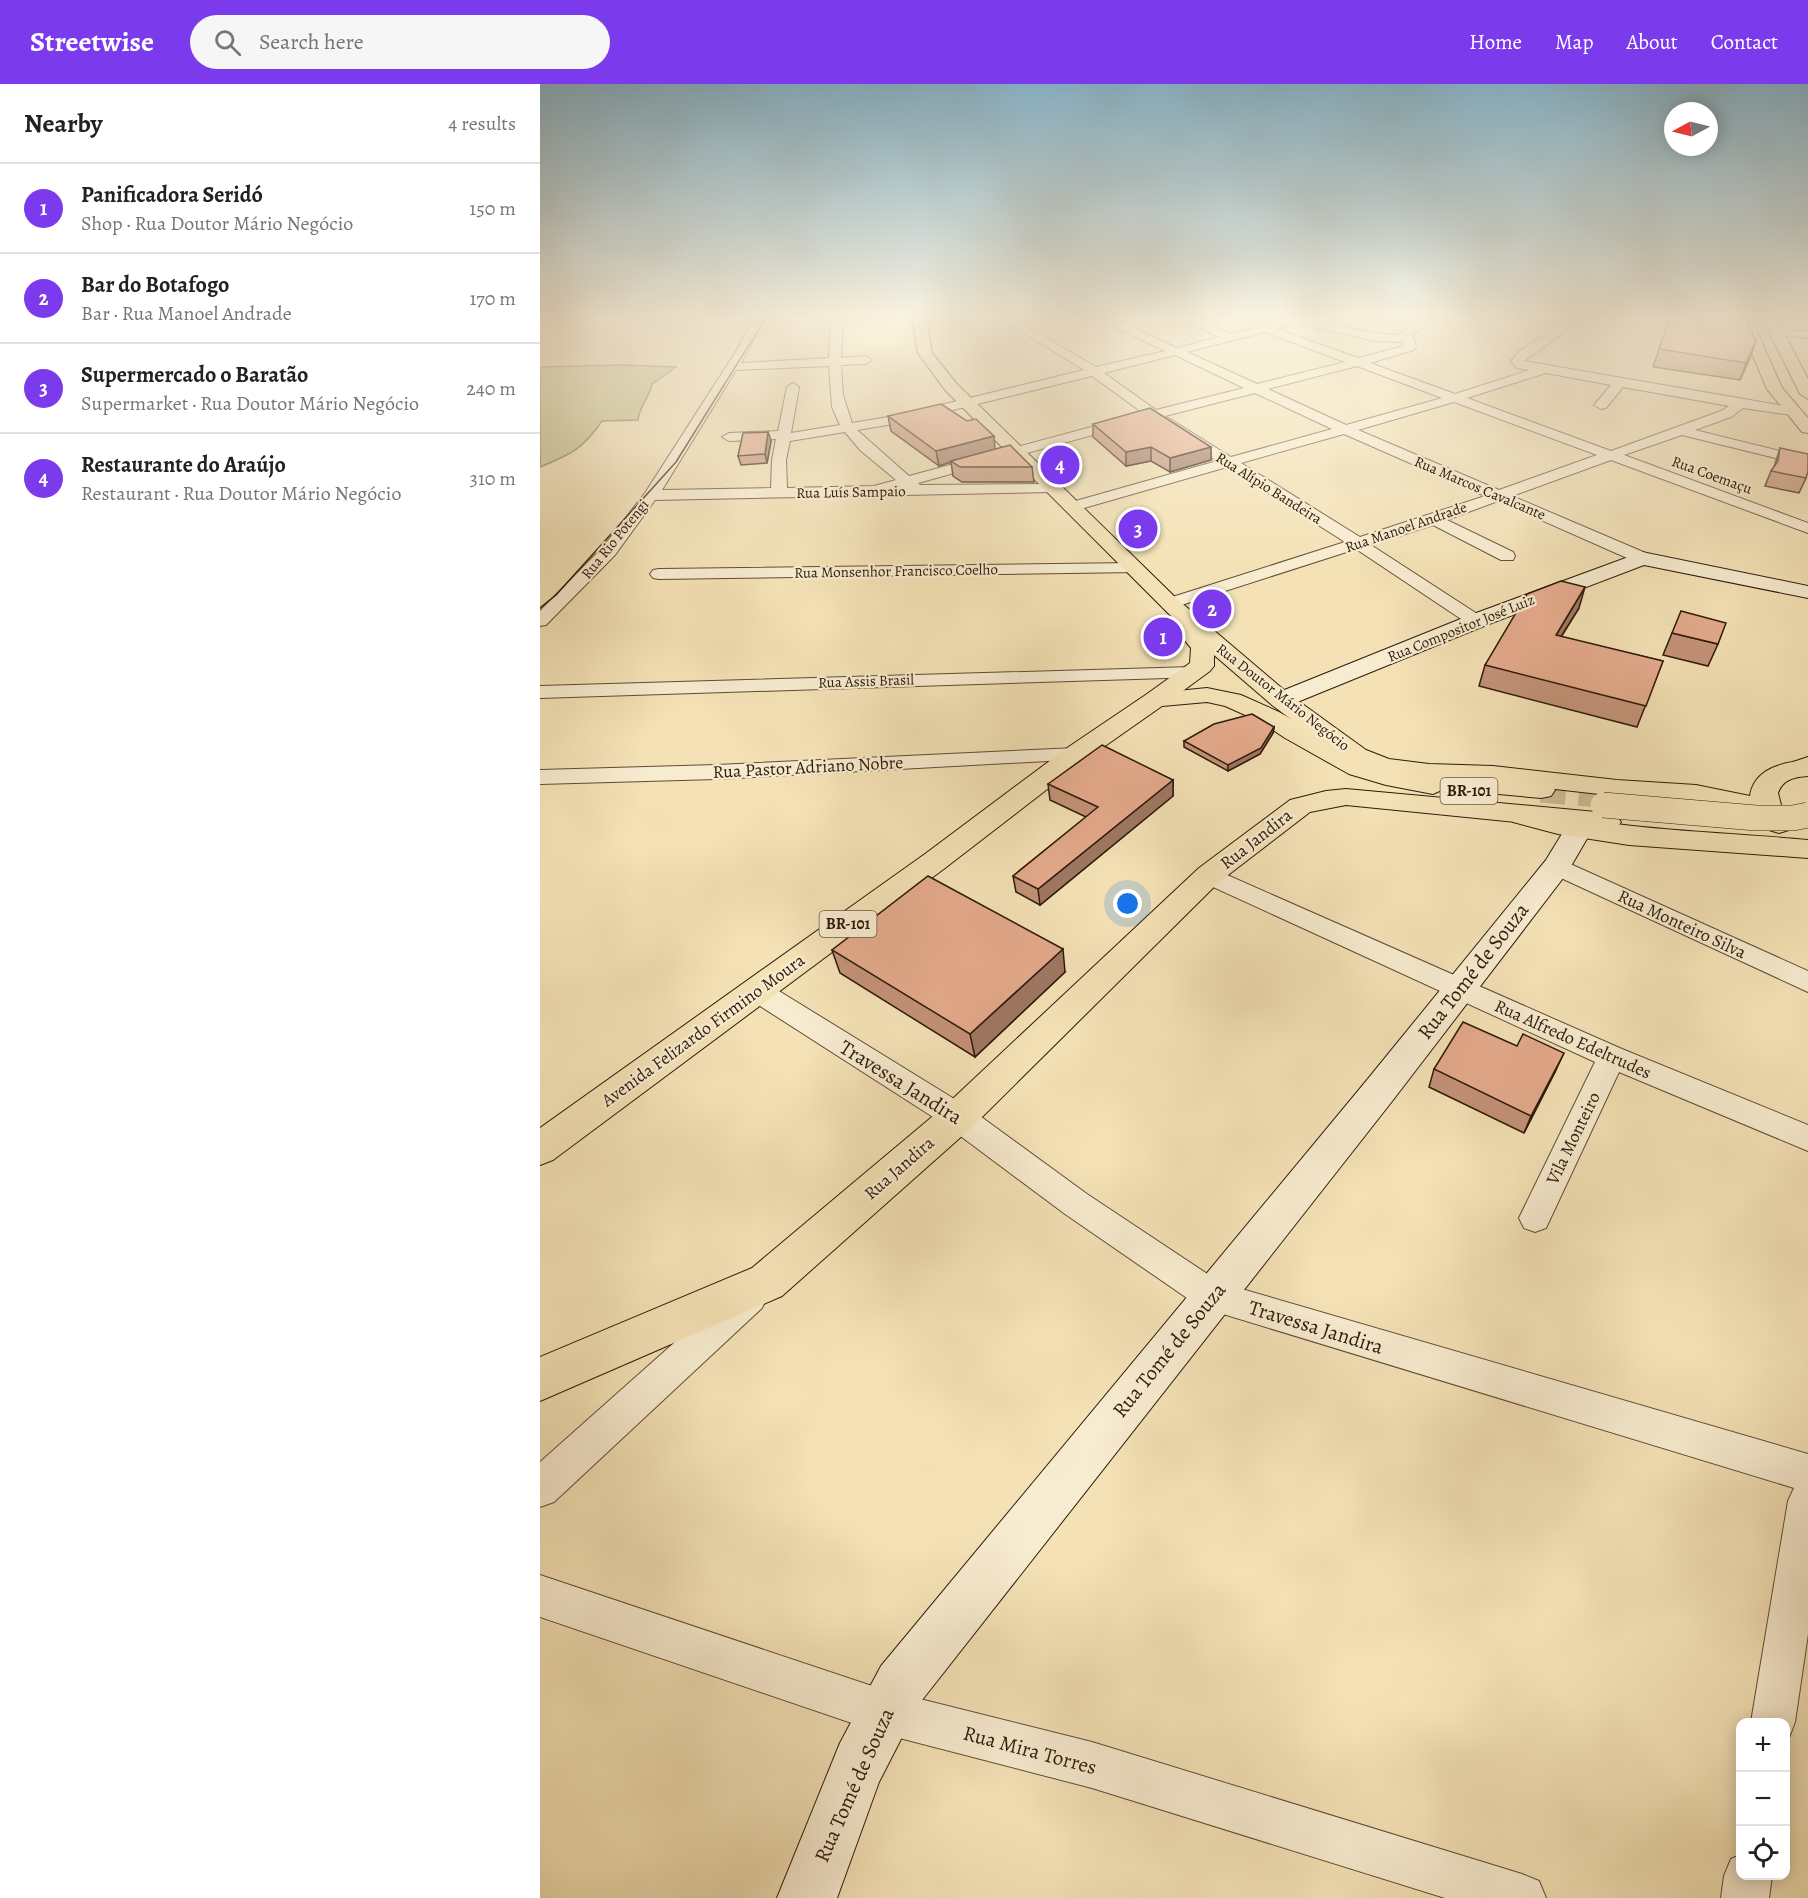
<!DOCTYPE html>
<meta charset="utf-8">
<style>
:root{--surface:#fff;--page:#f6f6f6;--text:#222;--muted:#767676;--line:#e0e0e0;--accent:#7c3aed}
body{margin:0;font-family:Alegreya,serif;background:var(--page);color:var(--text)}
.controls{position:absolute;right:18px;bottom:18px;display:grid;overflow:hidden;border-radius:12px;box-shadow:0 3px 15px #0003}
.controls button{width:54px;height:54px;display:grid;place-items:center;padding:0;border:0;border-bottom:2px solid var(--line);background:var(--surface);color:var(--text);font:30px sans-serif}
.compass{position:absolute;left:1124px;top:18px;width:54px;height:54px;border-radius:50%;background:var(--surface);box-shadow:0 3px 15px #0003;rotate:263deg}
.you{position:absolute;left:588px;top:820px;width:21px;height:21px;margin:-15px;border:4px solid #fff;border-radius:50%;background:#1a73e8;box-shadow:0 0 0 9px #1a73e833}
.badge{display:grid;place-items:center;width:39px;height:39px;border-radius:50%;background:var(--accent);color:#fff;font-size:20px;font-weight:700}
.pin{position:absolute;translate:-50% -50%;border:3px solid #fff;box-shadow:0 2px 6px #0006}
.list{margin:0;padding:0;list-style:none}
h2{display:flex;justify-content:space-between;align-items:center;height:78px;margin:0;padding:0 24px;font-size:26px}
h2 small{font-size:20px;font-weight:400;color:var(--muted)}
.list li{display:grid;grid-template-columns:39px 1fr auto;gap:18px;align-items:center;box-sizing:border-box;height:90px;padding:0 24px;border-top:2px solid var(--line)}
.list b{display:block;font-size:22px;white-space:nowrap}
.list p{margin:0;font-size:20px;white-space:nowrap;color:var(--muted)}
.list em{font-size:20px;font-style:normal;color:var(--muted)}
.icon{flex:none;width:33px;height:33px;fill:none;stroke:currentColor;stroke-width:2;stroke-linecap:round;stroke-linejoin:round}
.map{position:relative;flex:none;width:1268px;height:1814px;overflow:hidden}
header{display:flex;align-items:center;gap:36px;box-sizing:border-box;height:84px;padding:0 30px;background:var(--accent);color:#fff}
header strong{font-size:28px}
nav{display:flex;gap:33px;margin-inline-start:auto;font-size:21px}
.search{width:420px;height:54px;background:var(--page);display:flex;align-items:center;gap:15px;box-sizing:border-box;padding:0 21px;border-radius:33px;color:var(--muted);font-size:22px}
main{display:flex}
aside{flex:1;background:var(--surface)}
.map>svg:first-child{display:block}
.green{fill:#c3c188;stroke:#786e4a;stroke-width:1.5}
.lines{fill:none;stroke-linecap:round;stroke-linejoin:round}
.highway-tunnel{stroke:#ccba94;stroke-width:25;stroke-dasharray:25 13;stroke-linecap:butt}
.street-casing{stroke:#5f4c36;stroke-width:2}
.secondary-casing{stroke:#2d1a0b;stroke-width:2}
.primary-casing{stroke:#2d1a0b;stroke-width:2}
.highway-casing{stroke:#2d1a0b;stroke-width:2}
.street{fill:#f8ecd0;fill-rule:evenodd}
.secondary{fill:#f8ecd0;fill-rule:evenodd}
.primary{fill:#f4e2b6;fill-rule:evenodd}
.highway{fill:#f4e2b6;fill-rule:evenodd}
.tram{stroke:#2d1a0b;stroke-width:1.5}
.highway-bridge-casing{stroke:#2d1a0b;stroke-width:26;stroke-linecap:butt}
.highway-bridge{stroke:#f4e2b6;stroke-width:25}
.wall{fill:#c59379;stroke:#2d1a0b;stroke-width:1.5}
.shaded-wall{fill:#a07863;stroke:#2d1a0b;stroke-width:1.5}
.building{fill:#e5ab8d;stroke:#2d1a0b;stroke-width:1.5}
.labels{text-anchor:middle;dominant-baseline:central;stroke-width:4.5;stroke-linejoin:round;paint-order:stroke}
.far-street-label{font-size:15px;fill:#2d1a0b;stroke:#f8ecd0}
.shield{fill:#f8ecd0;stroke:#6a5946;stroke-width:1.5}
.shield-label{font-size:16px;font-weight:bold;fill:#2d1a0b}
.street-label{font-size:18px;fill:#2d1a0b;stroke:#f8ecd0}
.near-street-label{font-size:21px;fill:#2d1a0b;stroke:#f8ecd0}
</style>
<header>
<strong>Streetwise</strong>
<div class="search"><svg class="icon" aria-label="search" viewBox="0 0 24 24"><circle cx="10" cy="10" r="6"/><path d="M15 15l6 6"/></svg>Search here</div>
<nav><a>Home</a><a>Map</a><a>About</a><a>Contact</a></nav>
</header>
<main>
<aside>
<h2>Nearby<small>4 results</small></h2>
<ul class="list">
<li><span class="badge">1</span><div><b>Panificadora Seridó</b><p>Shop · Rua Doutor Mário Negócio</p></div><em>150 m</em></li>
<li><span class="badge">2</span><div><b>Bar do Botafogo</b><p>Bar · Rua Manoel Andrade</p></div><em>170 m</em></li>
<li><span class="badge">3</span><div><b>Supermercado o Baratão</b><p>Supermarket · Rua Doutor Mário Negócio</p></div><em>240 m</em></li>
<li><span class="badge">4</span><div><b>Restaurante do Araújo</b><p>Restaurant · Rua Doutor Mário Negócio</p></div><em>310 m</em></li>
</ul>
</aside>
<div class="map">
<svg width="1268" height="1814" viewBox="0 0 1268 1814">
<rect width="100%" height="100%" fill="#f4e2b6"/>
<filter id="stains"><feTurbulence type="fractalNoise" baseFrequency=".00333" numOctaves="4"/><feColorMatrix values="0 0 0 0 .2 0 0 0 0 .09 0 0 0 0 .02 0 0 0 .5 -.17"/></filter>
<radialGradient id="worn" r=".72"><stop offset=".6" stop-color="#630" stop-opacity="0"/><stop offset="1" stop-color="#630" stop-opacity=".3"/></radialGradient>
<path class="green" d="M82,281L136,283L112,300C110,313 99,322 98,336L62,337C44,364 30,371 0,383V283Z"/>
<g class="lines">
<path class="highway-tunnel" d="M1001,706L1103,715"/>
<g class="street-casing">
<g id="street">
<path d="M215,232H226L201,279L289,274L291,232H303L301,274L326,272L332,276L326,280L301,281L303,311L312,339L360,331L544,286L456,232H469L556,283L625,267L554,232H568L637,264L679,253L634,232H649L692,250L744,236L735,232C777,232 817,250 860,251L862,248L885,232H898L872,251L876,263L874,266L830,279L915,310L990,286L977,284L971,277L981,266L1034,232H1047L984,277L1256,324L1258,327L1256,330L1251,331L1203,324L1191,333L1155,346L1268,374V382L1142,351L1084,371L1268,439V449L1071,376L972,412L1108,470L1110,474L1108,478H1096L958,417L907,436L973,468L975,472L973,476H961L893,441L831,461L942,533L945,537L942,541H930L816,465L629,525L623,524L620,520L623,516L805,458L687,383L537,426H525L523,423L525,420L677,377L611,335L378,399L380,401L517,400L520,403L512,408L115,416L75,471L6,541L0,542V527L63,463L105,409L195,269ZM757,239L835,257L862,258L864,262L818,274L737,245ZM725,248L805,278L717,300L647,268ZM635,271L704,304L616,326L564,289ZM289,282L292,323L300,341L251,349L259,303L253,299L247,303L238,347L189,349L182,353L189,357L236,355L232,376L231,404L122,406L196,286ZM817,282L902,314L806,341L728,305ZM1006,289L1071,301L1054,321L1061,325L1066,324L1083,303L1189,322L1181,327L1071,367L927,314ZM552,292L603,329L369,392L317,346L360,339ZM715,309L792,345L691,373L625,332ZM914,318L1057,371L959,406L818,346ZM305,348L320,366L356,396L334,402L247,404L246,376L250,357ZM804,350L945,412L820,453L701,379Z"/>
<path d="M1102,232C1119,232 1158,230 1171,240L1165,243L1107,235Z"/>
<path d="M1236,245L1268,248V254L1232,250V246Z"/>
<path d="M593,479L599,480L602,484L599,488L119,495L113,494L110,490L113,486L119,485Z"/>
<path d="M652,583L659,585L662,589L659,593L0,614V602Z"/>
<path d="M536,664L544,665L547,670L544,675L177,695L0,700V686L177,681Z"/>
<path d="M1017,774L1268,887V908L1008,788L1005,782L1008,776Z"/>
<path d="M669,783L1082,965L1268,1041V1067L1079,988L1006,1144L995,1148L984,1144L979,1134L1055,978L660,797L657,791L660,785Z"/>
<path d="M216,896L226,899L429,1024L547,1110L681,1199L1268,1370V1550L1255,1638L1249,1654L1246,1655V1638H1211L1248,1417L1254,1404L660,1223L525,1130L407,1042L206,913L203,906L206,899Z"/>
<path d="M210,1197L222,1202L227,1213L222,1224L14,1418L0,1423V1378L198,1202Z"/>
<path d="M0,1491L344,1606L552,1658L982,1790L999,1797L1006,1814H905L552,1704L344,1650L0,1533Z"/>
<path d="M1200,1771V1792H1232L1229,1814H1181L1184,1792L1191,1775Z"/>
</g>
</g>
<g class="secondary-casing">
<g id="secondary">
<path d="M1102,468L1268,502V514L1104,481L944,542L750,621L741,623L732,621L729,616L732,611L928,532Z"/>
<path d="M1038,737L1048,740L1052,746L1027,789L853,1016L379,1620L339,1698L297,1814H237L300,1659L341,1582L827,996L1006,776L1028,740Z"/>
</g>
</g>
<g class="primary-casing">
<g id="primary">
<path d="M372,232H386L392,269L417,300L637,515L750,611L826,666L849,675L889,680L953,682L1077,696L1156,701L1210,712C1214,684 1244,678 1268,676V692C1255,693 1243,695 1238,709L1242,725L1253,740L1249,746L1239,749L1229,746L1216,731L1156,717L1077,712L953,698L889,696L835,688L808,678L732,621L674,571V582L670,587L625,620L616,622L607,620L604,615L607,610L650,579L651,564L632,541L635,536L405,306L378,269Z"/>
<path d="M983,723C1077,747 1172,747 1268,756V774L1089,761L1018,750L973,738L969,732L973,726Z"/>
</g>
</g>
<g class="highway-casing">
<g id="highway">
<path d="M1196,232H1210L1242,304L1268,334V349L1262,348L1227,305Z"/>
<path d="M1221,232H1235L1268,295V315L1260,310Z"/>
<path d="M667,604L701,611L739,628L827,678L851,686L1001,698L1011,700L1015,706L1011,712L1001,714L904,705L893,710L846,701L809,690L745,654L721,638L685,622L667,618L622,622L545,676L405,784L13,1076L0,1081V1044L385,770L527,664L607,610Z"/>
<path d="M1268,673V690L1262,692L1253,690L1249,684L1253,678Z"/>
<path d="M806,705L1067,729L1077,732L1081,738L1077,744L1067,747L806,721L770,728L679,798L431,1044L242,1212L0,1317V1273L212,1184L405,1022L659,784L750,716L786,707Z"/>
</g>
</g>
<use href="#street" class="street"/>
<use href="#secondary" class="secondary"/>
<use href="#primary" class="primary"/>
<use href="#highway" class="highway"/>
<path class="tram" d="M0,524L16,511L136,378L227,232"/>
<g class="highway-bridge-casing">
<path id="highway-bridge" d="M1063,721L1216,734H1253L1268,731"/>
</g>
<use href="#highway-bridge" class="highway-bridge"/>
</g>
<g class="wall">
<path d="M1131,232H1197L1210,274L1200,296L1113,283L1119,265Z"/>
<path d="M348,332L455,365L492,383L494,398H422L413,392L411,378L399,382L351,347Z"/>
<path d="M553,340L671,363V376L630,388L611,377L586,382L553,353Z"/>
<path d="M228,348L231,357L227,379L201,381L198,372Z"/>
<path d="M1240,364L1266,394L1259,409L1225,402L1231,387L1234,383Z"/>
<path d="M1039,524L1021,553L1123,577L1097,643L939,602L945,581Z"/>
<path d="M1132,549L1178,560L1168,582L1123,571Z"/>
<path d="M734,643L733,649L720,670L688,687L644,663V657Z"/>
<path d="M633,696V712L500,821L476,808L473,792L546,733L510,716L508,700Z"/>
<path d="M292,866L525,888L435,973L300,889Z"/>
<path d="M894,985L1016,986L984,1049L889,1003Z"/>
</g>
<g class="shaded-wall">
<path d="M1216,257L1210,274L1200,296L1206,279Z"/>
<path d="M228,348L231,357L227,379L225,370Z"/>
<path d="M454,352L455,366L411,377V378L399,382L396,367Z"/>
<path d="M611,363V377L586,382V368Z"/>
<path d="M671,363V376L630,388V374Z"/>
<path d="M1045,503L1039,524L1009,572L1016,551Z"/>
<path d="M734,643L733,649L720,670L688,687V681Z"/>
<path d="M633,696V712L500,821L498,805Z"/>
<path d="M523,865L525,888L435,973L430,950Z"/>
<path d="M1024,969L1016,986L984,1049L991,1032Z"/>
</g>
<g class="building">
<path d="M1131,232H1192L1206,234L1216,257L1206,279L1119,265Z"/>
<path d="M401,320L427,337L436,335L454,352L396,367L348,332Z"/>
<path d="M610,324L671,363L630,374L611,363L586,368L553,340Z"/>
<path d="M228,348L225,370L198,372L203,349Z"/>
<path d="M470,361L492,383H420L411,377Z"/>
<path d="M1240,364L1268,370V388L1266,394L1231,387L1238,377Z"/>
<path d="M1021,497L1045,503L1016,551L1123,577L1106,622L945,581L987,510Z"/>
<path d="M1141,527L1186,539L1178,560L1132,549Z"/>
<path d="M712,630L734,643L721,664L688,681L644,657L674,640Z"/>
<path d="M562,661L633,696L498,805L473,792L558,723L508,700Z"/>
<path d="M388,792L523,865L430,950L292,866Z"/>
<path d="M923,938L977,962L983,950L1024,969L991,1032L894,985Z"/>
</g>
<linearGradient id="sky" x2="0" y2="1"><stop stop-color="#89b8d0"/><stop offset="0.48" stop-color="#faf2de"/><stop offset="1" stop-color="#faf2de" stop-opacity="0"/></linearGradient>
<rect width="1268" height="486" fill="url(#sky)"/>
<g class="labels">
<g class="far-street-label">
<text transform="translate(1172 391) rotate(20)">Rua Coemaçu</text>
<text transform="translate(729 404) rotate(32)">Rua Alípio Bandeira</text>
<text transform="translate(940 404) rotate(23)">Rua Marcos Cavalcante</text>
<text transform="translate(311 408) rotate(-1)">Rua Luís Sampaio</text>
<text transform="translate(866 443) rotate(-19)">Rua Manoel Andrade</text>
<text transform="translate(75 455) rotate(-51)">Rua Rio Potengi</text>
<text transform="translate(356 487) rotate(-1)">Rua Monsenhor Francisco Coelho</text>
<text transform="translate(921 544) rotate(-22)">Rua Compositor José Luiz</text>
<text transform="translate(326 597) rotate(-2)">Rua Assis Brasil</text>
<text transform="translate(743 613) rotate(38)">Rua Doutor Mário Negócio</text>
</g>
<g class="shield">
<rect x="900.5" y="694" width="57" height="26" rx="4.5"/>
<rect x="279.5" y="827" width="57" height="26" rx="4.5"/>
</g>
<g class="shield-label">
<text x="929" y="707">BR-101</text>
<text x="308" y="840">BR-101</text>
</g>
<g class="street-label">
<text transform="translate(268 683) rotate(-3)">Rua Pastor Adriano Nobre</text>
<text transform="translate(716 755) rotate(-38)">Rua Jandira</text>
<text transform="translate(1142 840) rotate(25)">Rua Monteiro Silva</text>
<text transform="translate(163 946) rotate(-36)">Avenida Felizardo Firmino Moura</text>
<text transform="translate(1033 955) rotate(24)">Rua Alfredo Edeltrudes</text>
<text transform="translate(1033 1054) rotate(-64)">Vila Monteiro</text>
<text transform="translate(359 1084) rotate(-41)">Rua Jandira</text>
</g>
<g class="near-street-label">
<text transform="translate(933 887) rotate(-52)">Rua Tomé de Souza</text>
<text transform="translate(361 998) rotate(32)">Travessa Jandira</text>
<text transform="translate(776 1243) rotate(17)">Travessa Jandira</text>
<text transform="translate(629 1266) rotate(-51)">Rua Tomé de Souza</text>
<text transform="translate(490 1666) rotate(15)">Rua Mira Torres</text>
<text transform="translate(314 1701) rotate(-66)">Rua Tomé de Souza</text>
</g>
</g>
<rect width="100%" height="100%" filter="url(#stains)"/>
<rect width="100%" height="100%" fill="url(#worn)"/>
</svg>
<div class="controls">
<button>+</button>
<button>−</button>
<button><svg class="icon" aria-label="locate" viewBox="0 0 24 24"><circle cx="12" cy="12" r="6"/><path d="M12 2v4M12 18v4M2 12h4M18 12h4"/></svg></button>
</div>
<svg class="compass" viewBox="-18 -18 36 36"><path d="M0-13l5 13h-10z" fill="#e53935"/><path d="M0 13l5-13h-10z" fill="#767676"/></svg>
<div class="you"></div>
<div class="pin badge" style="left:623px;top:553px">1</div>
<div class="pin badge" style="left:672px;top:525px">2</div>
<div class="pin badge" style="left:598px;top:445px">3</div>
<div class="pin badge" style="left:520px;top:381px">4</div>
</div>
</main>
